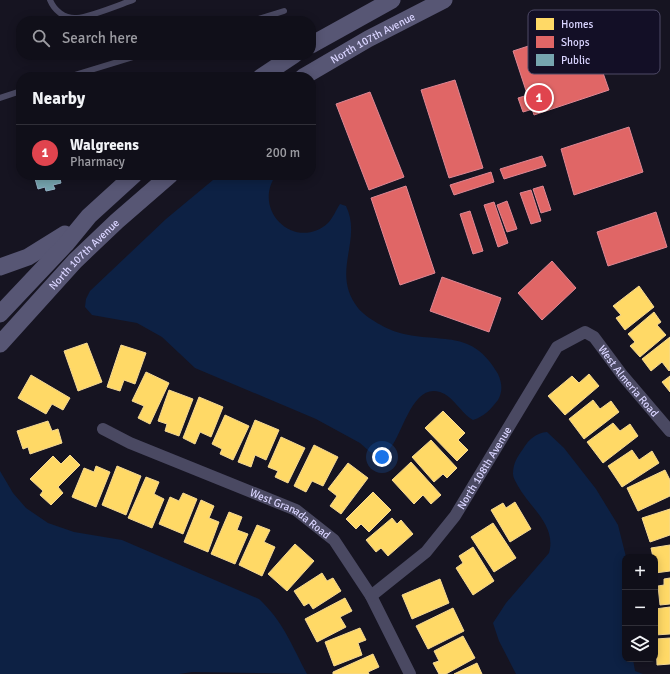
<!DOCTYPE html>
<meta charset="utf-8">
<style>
:root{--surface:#100f19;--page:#1e1d26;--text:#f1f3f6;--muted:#9c9ca2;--line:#302f38;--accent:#9591b1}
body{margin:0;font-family:Signika,sans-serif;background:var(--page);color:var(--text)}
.controls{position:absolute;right:12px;bottom:12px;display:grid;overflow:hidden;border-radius:8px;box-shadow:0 2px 10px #0003}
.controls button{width:36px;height:36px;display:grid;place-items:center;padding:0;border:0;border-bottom:1px solid var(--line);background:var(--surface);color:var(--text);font:20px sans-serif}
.you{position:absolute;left:382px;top:457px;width:14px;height:14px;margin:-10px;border:3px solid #fff;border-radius:50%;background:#1a73e8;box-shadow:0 0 0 6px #1a73e833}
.badge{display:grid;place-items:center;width:26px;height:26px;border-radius:50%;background:var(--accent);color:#fff;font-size:13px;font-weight:700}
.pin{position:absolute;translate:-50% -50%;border:2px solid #fff;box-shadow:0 1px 4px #0006}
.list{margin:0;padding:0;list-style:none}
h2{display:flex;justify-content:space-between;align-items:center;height:52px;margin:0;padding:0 16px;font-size:17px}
h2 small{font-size:13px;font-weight:400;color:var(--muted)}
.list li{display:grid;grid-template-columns:26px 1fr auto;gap:12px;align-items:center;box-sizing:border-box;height:56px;padding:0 16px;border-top:1px solid var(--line)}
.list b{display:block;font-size:15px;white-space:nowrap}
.list p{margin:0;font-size:13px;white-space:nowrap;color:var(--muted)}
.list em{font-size:13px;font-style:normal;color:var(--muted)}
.icon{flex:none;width:22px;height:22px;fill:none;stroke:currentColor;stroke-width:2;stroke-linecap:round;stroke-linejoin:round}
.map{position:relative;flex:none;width:670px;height:674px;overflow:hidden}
.search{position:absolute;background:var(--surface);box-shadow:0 2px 10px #0003;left:16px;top:16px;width:300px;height:44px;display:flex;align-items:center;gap:10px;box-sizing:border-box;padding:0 14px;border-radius:16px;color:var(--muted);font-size:15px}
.panel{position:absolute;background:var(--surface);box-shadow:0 2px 10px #0003;left:16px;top:72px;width:300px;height:108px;border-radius:16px}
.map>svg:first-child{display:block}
.water{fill:#0d2144}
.homes{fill:#ffd966;stroke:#f4d894}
.shops{fill:#e06666;stroke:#de8794}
.public{fill:#76a5af;stroke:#94b3c7}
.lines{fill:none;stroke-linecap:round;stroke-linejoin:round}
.service{stroke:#4a4962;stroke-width:6}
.minor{stroke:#4a4962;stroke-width:12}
.secondary{stroke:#575674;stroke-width:17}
.labels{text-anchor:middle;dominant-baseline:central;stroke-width:4;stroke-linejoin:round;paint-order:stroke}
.street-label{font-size:11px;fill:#d9d4ff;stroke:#130f26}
.key{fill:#130f26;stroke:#4e4a67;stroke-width:1}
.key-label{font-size:11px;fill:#d9d4ff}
</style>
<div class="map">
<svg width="670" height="674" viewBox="0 0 670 674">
<rect width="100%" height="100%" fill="#161421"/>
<g class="water">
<path d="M219,175H276C251,211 296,252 328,223C333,218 336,210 340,204L346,206C363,241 330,272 358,308C366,318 388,330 400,333C442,344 472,328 498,374C502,383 503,391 498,400C490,410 485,416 473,420C461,413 453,396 440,392C413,383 403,432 391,447C389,450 385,452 382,455L370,452L360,443L316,419L195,368L162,337L137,323L92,315L85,307L86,299L90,291L166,219Z"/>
<path d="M547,432L564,448L596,489L618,525L626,557L625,659H633L635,671L643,674H516L499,641L493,623L506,603L549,553C557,525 529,507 518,486C516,482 513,478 513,474C513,464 517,457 523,449C529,439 536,433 547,432Z"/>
<path d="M0,471L13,493L26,508L48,523L74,532L122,540L259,599C283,621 292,646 307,674L192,672L179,674H0Z"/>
</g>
<g class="homes">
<path d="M639,286L654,307L625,330L616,318L621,315L613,306Z"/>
<path d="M654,312L661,322L657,325L666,335L640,357L630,346L635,342L628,334Z"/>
<path d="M670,337V370L669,371L662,362L651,371L642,359Z"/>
<path d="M87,343L102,382L78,391L64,351Z"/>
<path d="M121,345L146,353L135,384L124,380L120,391L107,387Z"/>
<path d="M146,372L169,383L150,424L138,418L144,406L132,401Z"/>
<path d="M589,374L599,386L565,415L548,396L572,376L579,383Z"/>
<path d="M31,375L70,398L63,410L52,404L46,414L18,398Z"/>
<path d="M670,376V392L662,382Z"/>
<path d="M169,390L193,399L179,436L165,431L167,424L158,421Z"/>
<path d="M199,397L223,407L211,437L200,432L195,444L183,438Z"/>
<path d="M593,400L600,409L611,401L619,412L584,439L569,419Z"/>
<path d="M443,411L465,433L458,440L468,450L457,461L425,428Z"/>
<path d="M225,415L249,426L233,460L220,454L222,449L212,444Z"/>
<path d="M255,420L279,430L266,460L255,455L251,467L238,462Z"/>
<path d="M48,421L52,431L58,429L62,443L30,454L28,447L23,449L17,431Z"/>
<path d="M613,423L620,431L630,424L638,436L603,463L587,442Z"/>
<path d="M281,437L305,448L288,483L275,477L278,471L268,467Z"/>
<path d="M431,440L457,468L447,478L443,474L434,482L412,457Z"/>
<path d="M314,445L338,457L323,486L312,481L306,492L294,486Z"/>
<path d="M632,450L639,460L652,451L659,463L622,487L608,466Z"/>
<path d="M70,455L80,465L58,487L63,493L51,505L40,495L43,491L30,479L53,456L61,464Z"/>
<path d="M411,462L441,495L431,504L423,495L414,504L392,480Z"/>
<path d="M348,463L368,478L341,514L330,506L337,496L328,489Z"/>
<path d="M96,466L110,472L96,507L72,497L84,468L94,472Z"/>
<path d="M117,466L141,476L126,515L102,505Z"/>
<path d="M665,470L670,480V496L638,511L627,488Z"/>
<path d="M146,477L159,482L154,494L164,499L152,528L128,518Z"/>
<path d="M373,492L391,510L369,532L361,524L356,529L346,519Z"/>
<path d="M183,493L197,499L183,534L159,524L170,497L179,501Z"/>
<path d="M201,500L214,506L209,518L219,522L208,552L184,542Z"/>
<path d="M515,502L531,529L510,542L491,510L503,503L506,508Z"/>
<path d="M670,509V535L650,542L642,518Z"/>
<path d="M229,512L242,517L237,530L248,534L235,564L211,554Z"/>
<path d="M392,518L397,524L401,520L413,534L388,556L381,548L376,552L366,540Z"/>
<path d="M493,523L516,558L494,572L471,537Z"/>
<path d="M257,525L270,530L264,542L275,547L262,576L239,565Z"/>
<path d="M295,544L314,561L287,591L268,574Z"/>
<path d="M670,545V571L655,573V557H653L651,548Z"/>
<path d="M473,547L494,581L473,595L456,568L463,563L459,556Z"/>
<path d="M322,573L327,581L333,578L341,591L313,609L309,603L304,606L294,591Z"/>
<path d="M670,578V604L660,605L658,586L664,585V579Z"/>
<path d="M440,579L449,603L412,619L402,595Z"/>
<path d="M345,598L352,611L340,617L346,627L317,642L305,619Z"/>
<path d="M670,607V634L655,635V609Z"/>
<path d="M453,608L464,631L428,649L416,626Z"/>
<path d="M360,628L366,640L358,643L362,655L334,666L325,642Z"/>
<path d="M463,636L475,658L446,674H439L433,663L439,661L434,651Z"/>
<path d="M670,638V664L657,665L656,639Z"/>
<path d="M373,654L379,667L368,672L369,674H333V672Z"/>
<path d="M477,663L482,674H454Z"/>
</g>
<g class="shops">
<path d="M581,23L594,30L606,69L602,70L609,90L534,115L513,51L544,41L542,36Z"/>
<path d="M455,80L483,168L449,178L421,90Z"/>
<path d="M370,92L404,177L369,190L336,104Z"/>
<path d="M528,95L533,109L523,112L518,98Z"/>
<path d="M629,127L643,172L574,195L561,149Z"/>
<path d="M542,156L546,166L504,179L500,169Z"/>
<path d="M491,172L494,182L454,195L450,185Z"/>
<path d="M406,186L435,273L400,285L371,198Z"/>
<path d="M543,186L551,210L541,213L533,189Z"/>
<path d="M531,190L541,221L531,224L520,193Z"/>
<path d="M507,201L517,229L507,232L497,205Z"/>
<path d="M494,202L508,243L498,247L484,205Z"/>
<path d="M470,211L483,251L473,254L460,214Z"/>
<path d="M656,212L667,247L608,266L597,232Z"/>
<path d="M552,261L576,288L542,320L518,293Z"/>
<path d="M442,277L501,298L489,332L430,311Z"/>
</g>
<path class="public" d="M34,175H59L61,183L53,185L55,189L46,191L45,187L38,189Z"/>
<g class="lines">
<g class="service">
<path d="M50,0C54,10 64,19 77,18C90,17 119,5 133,0"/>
<path d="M252,21L284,11"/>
<path d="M68,77L140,55"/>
<path d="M0,98L21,91"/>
</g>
<g class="minor">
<path id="s1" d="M103,429L130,443L296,510L334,540L371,596L410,674"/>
<path id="s2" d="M371,596L426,552L455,516L557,347L585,332L594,337L623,376L670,431"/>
</g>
<g class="secondary">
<path d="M311,45L392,0"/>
<path d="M261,77L294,55"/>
<path id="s3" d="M303,77L368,39L444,0"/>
<path d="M0,267L28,257L65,234"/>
<path d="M0,314L66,244L89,216L134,175"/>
<path id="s4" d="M0,344L75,261L117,221L170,175"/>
</g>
</g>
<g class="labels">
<g class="street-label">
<text stroke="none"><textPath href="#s3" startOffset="80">North 107th Avenue</textPath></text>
<text stroke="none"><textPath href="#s4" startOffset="123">North 107th Avenue</textPath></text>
<text stroke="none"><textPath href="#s2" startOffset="412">West Almeria Road</textPath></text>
<text stroke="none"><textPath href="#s2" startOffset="173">North 108th Avenue</textPath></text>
<text stroke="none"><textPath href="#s1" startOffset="206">West Granada Road</textPath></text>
</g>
</g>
<rect x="528" y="10" width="132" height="64" rx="6" class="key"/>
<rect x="536" y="18" width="18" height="12" fill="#ffd966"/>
<rect x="536" y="36" width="18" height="12" fill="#e06666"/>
<rect x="536" y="54" width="18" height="12" fill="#76a5af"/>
<g class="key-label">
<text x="561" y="28">Homes</text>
<text x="561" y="46">Shops</text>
<text x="561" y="64">Public</text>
</g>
</svg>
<div class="controls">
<button>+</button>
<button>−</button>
<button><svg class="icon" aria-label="layers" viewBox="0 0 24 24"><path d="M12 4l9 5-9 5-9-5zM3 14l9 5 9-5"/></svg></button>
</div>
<div class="you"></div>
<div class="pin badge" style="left:539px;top:98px;background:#e0444e">1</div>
<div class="search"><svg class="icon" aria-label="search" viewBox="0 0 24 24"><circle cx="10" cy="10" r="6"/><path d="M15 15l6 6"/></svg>Search here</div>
<section class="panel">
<h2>Nearby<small></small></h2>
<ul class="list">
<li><span class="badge" style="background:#e0444e">1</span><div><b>Walgreens</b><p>Pharmacy</p></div><em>200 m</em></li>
</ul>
</section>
</div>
